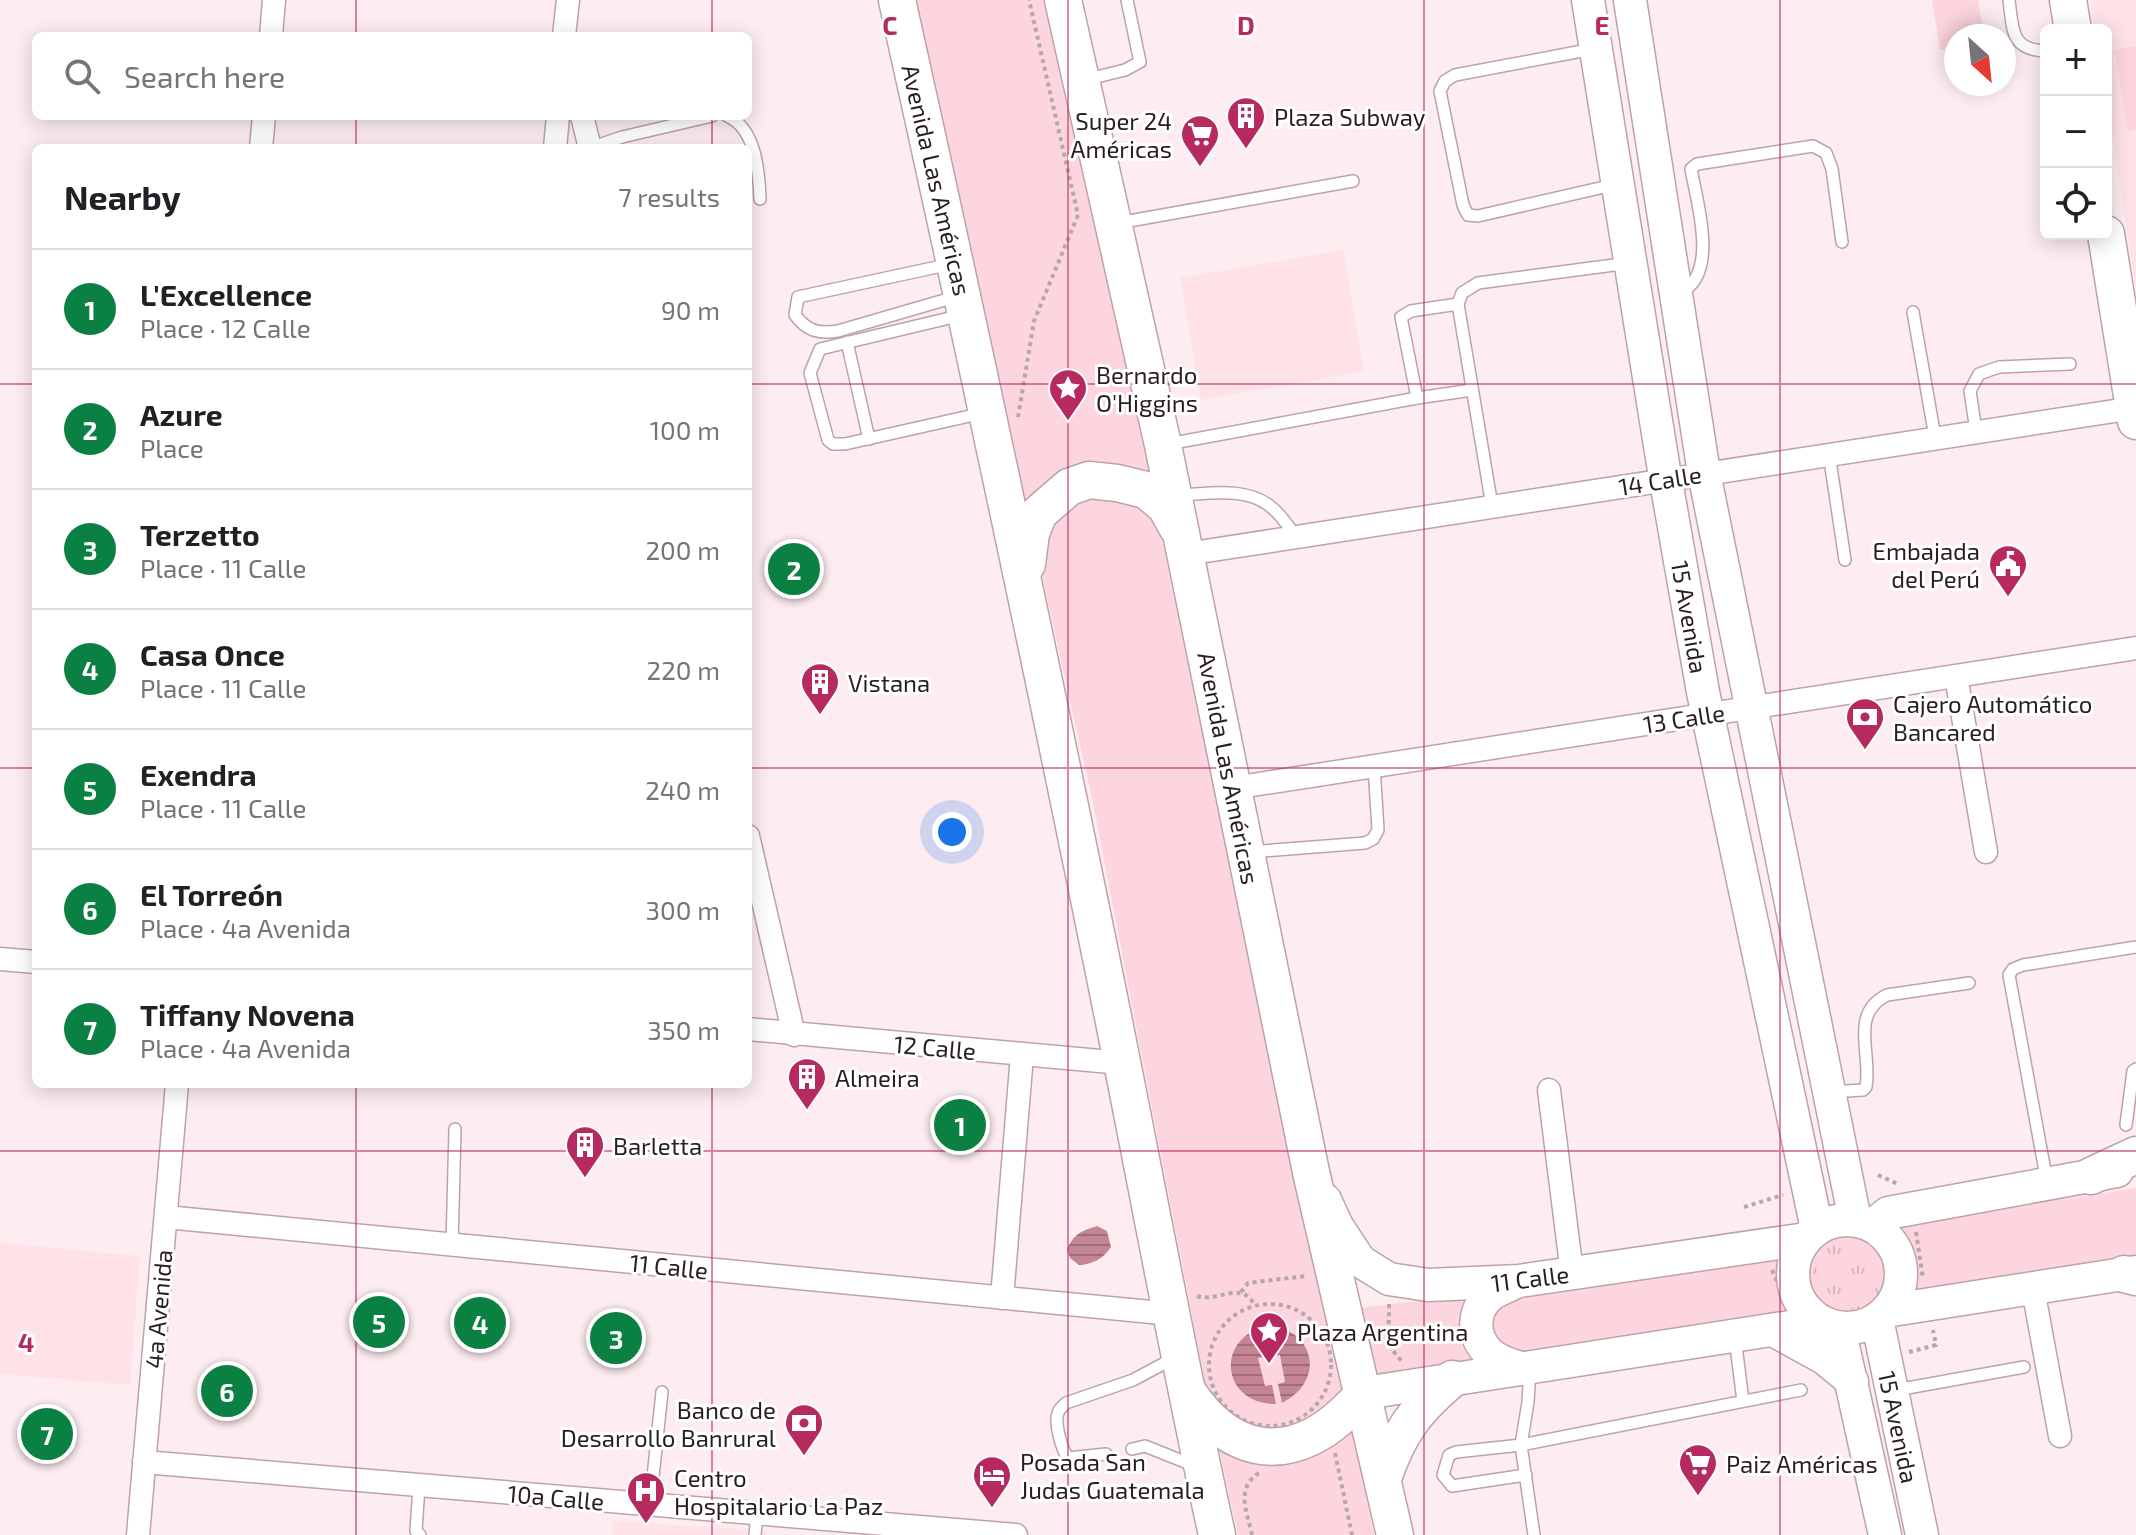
<!DOCTYPE html>
<meta charset="utf-8">
<style>
:root{--surface:#fff;--page:#f2f2f2;--text:#202124;--muted:#757577;--line:#e0e0e0;--accent:#0b8043}
body{margin:0;font-family:"Exo 2",sans-serif;background:var(--page);color:var(--text)}
.controls{position:absolute;right:24px;top:24px;display:grid;overflow:hidden;border-radius:12px;box-shadow:0 4px 20px #0003}
.controls button{width:72px;height:72px;display:grid;place-items:center;padding:0;border:0;border-bottom:2px solid var(--line);background:var(--surface);color:var(--text);font:40px sans-serif}
.compass{position:absolute;left:1944px;top:24px;width:72px;height:72px;border-radius:50%;background:var(--surface);box-shadow:0 4px 20px #0003;rotate:153deg}
.you{position:absolute;left:952px;top:832px;width:28px;height:28px;margin:-20px;border:6px solid #fff;border-radius:50%;background:#1a73e8;box-shadow:0 0 0 12px #1a73e833}
.badge{display:grid;place-items:center;width:52px;height:52px;border-radius:50%;background:var(--accent);color:#fff;font-size:26px;font-weight:700}
.pin{position:absolute;translate:-50% -50%;border:4px solid #fff;box-shadow:0 2px 8px #0006}
.list{margin:0;padding:0;list-style:none}
h2{display:flex;justify-content:space-between;align-items:center;height:104px;margin:0;padding:0 32px;font-size:34px}
h2 small{font-size:26px;font-weight:400;color:var(--muted)}
.list li{display:grid;grid-template-columns:52px 1fr auto;gap:24px;align-items:center;box-sizing:border-box;height:120px;padding:0 32px;border-top:2px solid var(--line)}
.list b{display:block;font-size:30px;white-space:nowrap}
.list p{margin:0;font-size:26px;white-space:nowrap;color:var(--muted)}
.list em{font-size:26px;font-style:normal;color:var(--muted)}
.icon{flex:none;width:44px;height:44px;fill:none;stroke:currentColor;stroke-width:2;stroke-linecap:round;stroke-linejoin:round}
.map{position:relative;flex:none;width:2136px;height:1535px;overflow:hidden}
.search{position:absolute;background:var(--surface);box-shadow:0 4px 20px #0003;left:32px;top:32px;width:720px;height:88px;display:flex;align-items:center;gap:20px;box-sizing:border-box;padding:0 28px;border-radius:12px;color:var(--muted);font-size:30px}
.panel{position:absolute;background:var(--surface);box-shadow:0 4px 20px #0003;left:32px;top:144px;width:720px;height:944px;border-radius:12px}
.map>svg:first-child{display:block}
.built{fill:#fee2e8}
.grass{fill:url(#grass-tufts)}
.park{fill:#fdd5de}
.water{fill:url(#water-rules)}
.lines{fill:none;stroke-linecap:round;stroke-linejoin:round}
.lane-casing{stroke:#bda3a9;stroke-width:14}
.street-casing{stroke:#bda3a9;stroke-width:25}
.secondary-casing{stroke:#bda3a9;stroke-width:35}
.primary-casing{stroke:#bda3a9;stroke-width:39}
.path{stroke:#b5a7aa;stroke-width:4;stroke-dasharray:4 4;stroke-linecap:butt}
.lane{stroke:#fff;stroke-width:11}
.street{stroke:#fff;stroke-width:22}
.secondary{stroke:#fff;stroke-width:32}
.primary{stroke:#fff;stroke-width:36}
.grid{fill:none;stroke:#b72a60;stroke-width:2;stroke-opacity:0.55}
.labels{text-anchor:middle;dominant-baseline:central;stroke-width:6;stroke-linejoin:round;paint-order:stroke}
.poi-label{font-size:24px;fill:#281e20;stroke:#fff;text-anchor:start}
.street-label{font-size:24px;fill:#281e20;stroke:#fff}
.grid-label{font-size:26px;text-anchor:middle;font-weight:bold;fill:#b72a60;stroke:#fff;stroke-width:6;stroke-linejoin:round;paint-order:stroke}
</style>
<div class="map">
<svg width="2136" height="1535" viewBox="0 0 2136 1535">
<defs>
<pattern id="grass-tufts" width="24" height="20" patternUnits="userSpaceOnUse" patternTransform="scale(2)"><rect width="24" height="20" fill="#fdd5de"/><path d="M3 7l-1-3M5 7V3M7 7l1-3M15 17l-1-3M17 17v-4M19 17l1-3" fill="none" stroke="#d9b6be"/></pattern>
<pattern id="water-rules" width="6" height="5" patternUnits="userSpaceOnUse" patternTransform="scale(2)"><rect width="6" height="5" fill="#c48695"/><path d="M0 2.5h6" fill="none" stroke="#9f6d79"/></pattern>
</defs>
<rect width="100%" height="100%" fill="#fdedf0"/>
<g class="built">
<path d="M2091,0H2136V287L2106,98V30H2095Z"/>
<path d="M1343,250L1364,371L1201,400L1180,278Z"/>
<path d="M0,1243L140,1256L130,1385L0,1374Z"/>
<path d="M613,1521L767,1531V1535H612Z"/>
</g>
<circle class="grass" cx="1846" cy="1273" r="43"/>
<g class="park">
<path d="M911,0H1043L1152,481L1119,476L1029,519Z"/>
<path d="M1932,0H1978L1984,36H1956V47L1940,50Z"/>
<path d="M2136,46V130L2128,131L2115,50Z"/>
<path d="M1073,493L1155,507L1318,1285L1344,1394L1304,1426L1256,1431L1208,1398L1093,803L1035,544Z"/>
<path d="M2136,1188V1259L1907,1297V1260L1893,1226Z"/>
<path d="M1788,1247C1781,1275 1786,1291 1798,1317L1508,1355L1486,1327L1501,1298Z"/>
<path d="M1474,1294L1479,1365L1371,1386L1352,1309Z"/>
<path d="M1351,1425L1374,1535H1238L1218,1444Z"/>
</g>
<g class="water">
<path d="M1097,1226L1107,1231L1111,1247C1103,1259 1093,1264 1079,1265L1070,1258L1067,1249C1074,1234 1081,1231 1097,1226Z"/>
<path d="M1270,1325C1316,1332 1325,1381 1282,1403L1278,1384L1285,1382L1280,1355L1258,1358L1265,1386L1272,1385L1276,1404C1220,1404 1214,1336 1270,1325Z"/>
</g>
<g class="lines">
<g class="lane-casing">
<g id="lane">
<path d="M2009,0C2013,29 2010,50 2046,51"/>
<path d="M1593,49L1455,75L1445,81L1440,91L1463,205L1468,215L1478,216L1613,185"/>
<path d="M1084,80L1125,70L1140,62L1127,0"/>
<path d="M727,116C756,128 759,172 760,199"/>
<path d="M590,148L622,137L712,116"/>
<path d="M1118,223L1353,181"/>
<path d="M951,264L798,297L795,315C807,331 818,334 838,331L955,297"/>
<path d="M1681,292C1719,274 1697,202 1691,169L1697,164L1813,146L1826,153L1832,169L1842,242"/>
<path d="M1913,312L1935,437"/>
<path d="M962,315L820,349L810,373L828,440L833,444H845L983,413"/>
<path d="M847,342L869,439"/>
<path d="M1417,398L1472,390"/>
<path d="M1976,431L1970,391L1979,374L1999,367L2070,364"/>
<path d="M1168,444L1417,398L1401,317L1411,311L1458,304"/>
<path d="M1829,454L1845,560"/>
<path d="M1178,495C1208,494 1246,486 1271,507C1281,514 1288,527 1296,536"/>
<path d="M1492,506L1458,304L1462,293L1478,283L1629,263"/>
<path d="M1249,852L1365,843L1373,839L1378,830L1374,766"/>
<path d="M1830,1092L1863,1090L1866,1087C1872,1053 1849,1014 1887,995L1969,983"/>
<path d="M2126,1125L2133,1071L2136,1069"/>
<path d="M2047,1182L2009,975L2013,969L2023,965L2136,947"/>
<path d="M452,1245L455,1129"/>
<path d="M1735,1338L1743,1401"/>
<path d="M1530,1369L1528,1402L1521,1445L1534,1535"/>
<path d="M1896,1390L2024,1367"/>
<path d="M1132,1449L1145,1446L1195,1466"/>
<path d="M1106,1454L1068,1458C1062,1450 1054,1423 1058,1413C1059,1409 1063,1406 1066,1403L1133,1380L1174,1358"/>
<path d="M1526,1475L1452,1486L1443,1475L1449,1455L1456,1452L1521,1445L1801,1390"/>
<path d="M419,1486L416,1531L420,1535"/>
<path d="M650,1505L662,1392"/>
<path d="M755,1535L757,1513"/>
</g>
</g>
<g class="street-casing">
<g id="street">
<path d="M271,36L274,0"/>
<path d="M564,36L568,0"/>
<path d="M582,116L590,148"/>
<path d="M261,148L264,116"/>
<path d="M555,148L558,116"/>
<path d="M1186,554L2134,408"/>
<path d="M1956,676L1986,852"/>
<path d="M1233,788L2136,648"/>
<path d="M748,836L794,1035"/>
<path d="M0,959L36,962"/>
<path d="M748,1029L1122,1063"/>
<path d="M1549,1090L1572,1273"/>
<path d="M166,1217L1172,1314"/>
<path d="M2033,1289L2060,1436"/>
<path d="M1002,1298L1022,1055"/>
<path d="M144,1462L1016,1535"/>
<path d="M138,1535L177,1084"/>
</g>
</g>
<g class="secondary-casing">
<g id="secondary">
<path d="M1588,0L1663,464L1703,692L1817,1229"/>
<path d="M1630,0L1704,473L1855,1220"/>
<path d="M1325,1200L1337,1226L1360,1261L1389,1279L1428,1285L1519,1281L1806,1239"/>
<circle cx="1847" cy="1274" r="54"/>
<path d="M1872,1226L1888,1213L2117,1171"/>
<path d="M1516,1282C1508,1286 1500,1289 1493,1293C1472,1308 1471,1336 1489,1353C1498,1362 1512,1365 1524,1369"/>
<path d="M1886,1311L2136,1272"/>
<path d="M1877,1319L1922,1535"/>
<path d="M1839,1328L1885,1535"/>
<path d="M1773,1330L1824,1358L1852,1381"/>
<path d="M1365,1393L1822,1322"/>
</g>
</g>
<g class="primary-casing">
<g id="primary">
<path d="M897,0C970,328 1040,657 1107,987C1144,1169 1177,1353 1217,1535"/>
<path d="M1063,0L1163,445L1311,1172L1395,1535"/>
<path d="M2068,0L2073,30"/>
<path d="M2106,234L2136,421"/>
<path d="M1027,564L1031,533L1039,513L1069,487L1089,480L1117,483L1146,490L1166,507L1177,527"/>
<path d="M2091,1176L2136,1155"/>
<path d="M2124,1274L2136,1277"/>
<path d="M1188,1392C1216,1435 1260,1462 1311,1437C1332,1427 1349,1409 1365,1393"/>
<path d="M1383,1478C1399,1432 1415,1410 1452,1379"/>
</g>
</g>
<g class="path">
<path d="M1018,417L1034,321L1078,215L1029,0"/>
<path d="M1878,1175L1898,1184"/>
<path d="M1744,1207L1783,1195"/>
<path d="M1916,1232L1923,1279"/>
<path d="M1772,1270L1786,1302"/>
<path d="M1241,1292L1248,1283L1306,1276"/>
<path d="M1197,1296C1218,1303 1242,1279 1255,1306"/>
<path d="M1389,1304C1390,1327 1383,1345 1403,1362"/>
<circle cx="1270" cy="1365" r="61"/>
<path d="M1909,1352L1936,1345L1933,1330"/>
<path d="M1335,1453L1352,1535"/>
<path d="M1252,1535C1247,1512 1235,1488 1259,1473"/>
</g>
<use href="#lane" class="lane"/>
<use href="#street" class="street"/>
<use href="#secondary" class="secondary"/>
<use href="#primary" class="primary"/>
</g>
<path class="grid" d="M356,0V36M712,0V36M1068,0V1535M1424,0V1535M1780,0V1535M356,116V148M712,116V148M0,384H36M748,384H2136M0,768H36M748,768H2136M356,1084V1535M712,1084V1535M0,1151H2136"/>
<defs>
<g id="building-pin" transform="scale(2)"><path d="M0 17L-7.5 6A9.5 9.5 0 1 1 7.5 6Z" fill="#b72a60" stroke="#fff"/><path d="M-4-6H4V6H1V3H-1V6H-4ZM-2.5-4.3h1.7v1.8h-1.7ZM.8-4.3h1.7v1.8H.8ZM-2.5-1h1.7V.8h-1.7ZM.8-1h1.7V.8H.8Z" fill="#fff"/></g>
<g id="supermarket-pin" transform="scale(2)"><path d="M0 17L-7.5 6A9.5 9.5 0 1 1 7.5 6Z" fill="#b72a60" stroke="#fff"/><path d="M-6-5.5h2.5l.6 2H6L4.5 2H-2.5L-4.4-4H-6ZM-1.5 3.2a1.3 1.3 0 1 0 .1 0ZM3 3.2a1.3 1.3 0 1 0 .1 0Z" fill="#fff"/></g>
<g id="sight-pin" transform="scale(2)"><path d="M0 17L-7.5 6A9.5 9.5 0 1 1 7.5 6Z" fill="#b72a60" stroke="#fff"/><path d="M0-6L1.8-2.2L6-1.7L2.9 1.2L3.7 5.4L0 3.3L-3.7 5.4L-2.9 1.2L-6-1.7L-1.8-2.2Z" fill="#fff"/></g>
<g id="civic-pin" transform="scale(2)"><path d="M0 17L-7.5 6A9.5 9.5 0 1 1 7.5 6Z" fill="#b72a60" stroke="#fff"/><path d="M-.6-6.5H3V-4.5H.6V-3L4-1V1h2V6H-6V1h2V-1L-.6-3ZM-1.2 2.5V6h2.4V2.5Z" fill="#fff"/></g>
<g id="bank-pin" transform="scale(2)"><path d="M0 17L-7.5 6A9.5 9.5 0 1 1 7.5 6Z" fill="#b72a60" stroke="#fff"/><path d="M-6-4H6V4H-6ZM0-2.3a2.3 2.3 0 1 0 0 4.6a2.3 2.3 0 1 0 0-4.6Z" fill="#fff"/></g>
<g id="hotel-pin" transform="scale(2)"><path d="M0 17L-7.5 6A9.5 9.5 0 1 1 7.5 6Z" fill="#b72a60" stroke="#fff"/><path d="M-6-4.5h1.5V1H6V5H4.5V3h-9V5H-6ZM-4 0a1.8 1.8 0 1 1 3.6 0ZM.5 0V-2.5h3Q6-2.5 6 0Z" fill="#fff"/></g>
<g id="hospital-pin" transform="scale(2)"><path d="M0 17L-7.5 6A9.5 9.5 0 1 1 7.5 6Z" fill="#b72a60" stroke="#fff"/><path d="M-5-5h3v3.5h4V-5h3V5h-3V1.5h-4V5h-3Z" fill="#fff"/></g>
</defs>
<g fill-rule="evenodd">
<use href="#building-pin" x="1246" y="116"/>
<use href="#supermarket-pin" x="1200" y="134"/>
<use href="#sight-pin" x="1068" y="388"/>
<use href="#civic-pin" x="2008" y="564"/>
<use href="#building-pin" x="820" y="682"/>
<use href="#bank-pin" x="1865" y="717"/>
<use href="#building-pin" x="807" y="1077"/>
<use href="#building-pin" x="585" y="1145"/>
<use href="#sight-pin" x="1269" y="1331"/>
<use href="#bank-pin" x="804" y="1423"/>
<use href="#supermarket-pin" x="1698" y="1463"/>
<use href="#hotel-pin" x="992" y="1475"/>
<use href="#hospital-pin" x="646" y="1491"/>
</g>
<g class="labels">
<g class="poi-label">
<text x="1274" y="116">Plaza Subway</text>
<text x="1172" y="120" text-anchor="end">Super 24<tspan x="1172" dy="28">Américas</tspan></text>
<text x="1096" y="374">Bernardo<tspan x="1096" dy="28">O'Higgins</tspan></text>
<text x="1980" y="550" text-anchor="end">Embajada<tspan x="1980" dy="28">del Perú</tspan></text>
<text x="848" y="682">Vistana</text>
<text x="1893" y="703">Cajero Automático<tspan x="1893" dy="28">Bancared</tspan></text>
<text x="835" y="1077">Almeira</text>
<text x="613" y="1145">Barletta</text>
<text x="1297" y="1331">Plaza Argentina</text>
<text x="776" y="1409" text-anchor="end">Banco de<tspan x="776" dy="28">Desarrollo Banrural</tspan></text>
<text x="1020" y="1461">Posada San<tspan x="1020" dy="28">Judas Guatemala</tspan></text>
<text x="1726" y="1463">Paiz Américas</text>
<text x="674" y="1477">Centro<tspan x="674" dy="28">Hospitalario La Paz</tspan></text>
</g>
<g class="street-label">
<text transform="translate(937 180) rotate(77)">Avenida Las Américas</text>
<text transform="translate(1660 480) rotate(-9)">14 Calle</text>
<text transform="translate(1690 617) rotate(80)">15 Avenida</text>
<text transform="translate(1684 718) rotate(-9)">13 Calle</text>
<text transform="translate(1229 768) rotate(79)">Avenida Las Américas</text>
<text transform="translate(935 1047) rotate(5)">12 Calle</text>
<text transform="translate(669 1266) rotate(6)">11 Calle</text>
<text transform="translate(1530 1278) rotate(-7)">11 Calle</text>
<text transform="translate(158 1309) rotate(-85)">4a Avenida</text>
<text transform="translate(1899 1427) rotate(78)">15 Avenida</text>
<text transform="translate(556 1497) rotate(5)">10a Calle</text>
</g>
</g>
<g class="grid-label">
<text x="890" y="35">C</text>
<text x="1246" y="35">D</text>
<text x="1602" y="35">E</text>
<text x="26" y="1352">4</text>
</g>
</svg>
<div class="controls">
<button>+</button>
<button>−</button>
<button><svg class="icon" aria-label="locate" viewBox="0 0 24 24"><circle cx="12" cy="12" r="6"/><path d="M12 2v4M12 18v4M2 12h4M18 12h4"/></svg></button>
</div>
<svg class="compass" viewBox="-18 -18 36 36"><path d="M0-13l5 13h-10z" fill="#e53935"/><path d="M0 13l5-13h-10z" fill="#757577"/></svg>
<div class="you"></div>
<div class="pin badge" style="left:960px;top:1125px">1</div>
<div class="pin badge" style="left:794px;top:569px">2</div>
<div class="pin badge" style="left:616px;top:1338px">3</div>
<div class="pin badge" style="left:480px;top:1323px">4</div>
<div class="pin badge" style="left:379px;top:1322px">5</div>
<div class="pin badge" style="left:227px;top:1391px">6</div>
<div class="pin badge" style="left:47px;top:1434px">7</div>
<div class="search"><svg class="icon" aria-label="search" viewBox="0 0 24 24"><circle cx="10" cy="10" r="6"/><path d="M15 15l6 6"/></svg>Search here</div>
<section class="panel">
<h2>Nearby<small>7 results</small></h2>
<ul class="list">
<li><span class="badge">1</span><div><b>L'Excellence</b><p>Place · 12 Calle</p></div><em>90 m</em></li>
<li><span class="badge">2</span><div><b>Azure</b><p>Place</p></div><em>100 m</em></li>
<li><span class="badge">3</span><div><b>Terzetto</b><p>Place · 11 Calle</p></div><em>200 m</em></li>
<li><span class="badge">4</span><div><b>Casa Once</b><p>Place · 11 Calle</p></div><em>220 m</em></li>
<li><span class="badge">5</span><div><b>Exendra</b><p>Place · 11 Calle</p></div><em>240 m</em></li>
<li><span class="badge">6</span><div><b>El Torreón</b><p>Place · 4a Avenida</p></div><em>300 m</em></li>
<li><span class="badge">7</span><div><b>Tiffany Novena</b><p>Place · 4a Avenida</p></div><em>350 m</em></li>
</ul>
</section>
</div>
